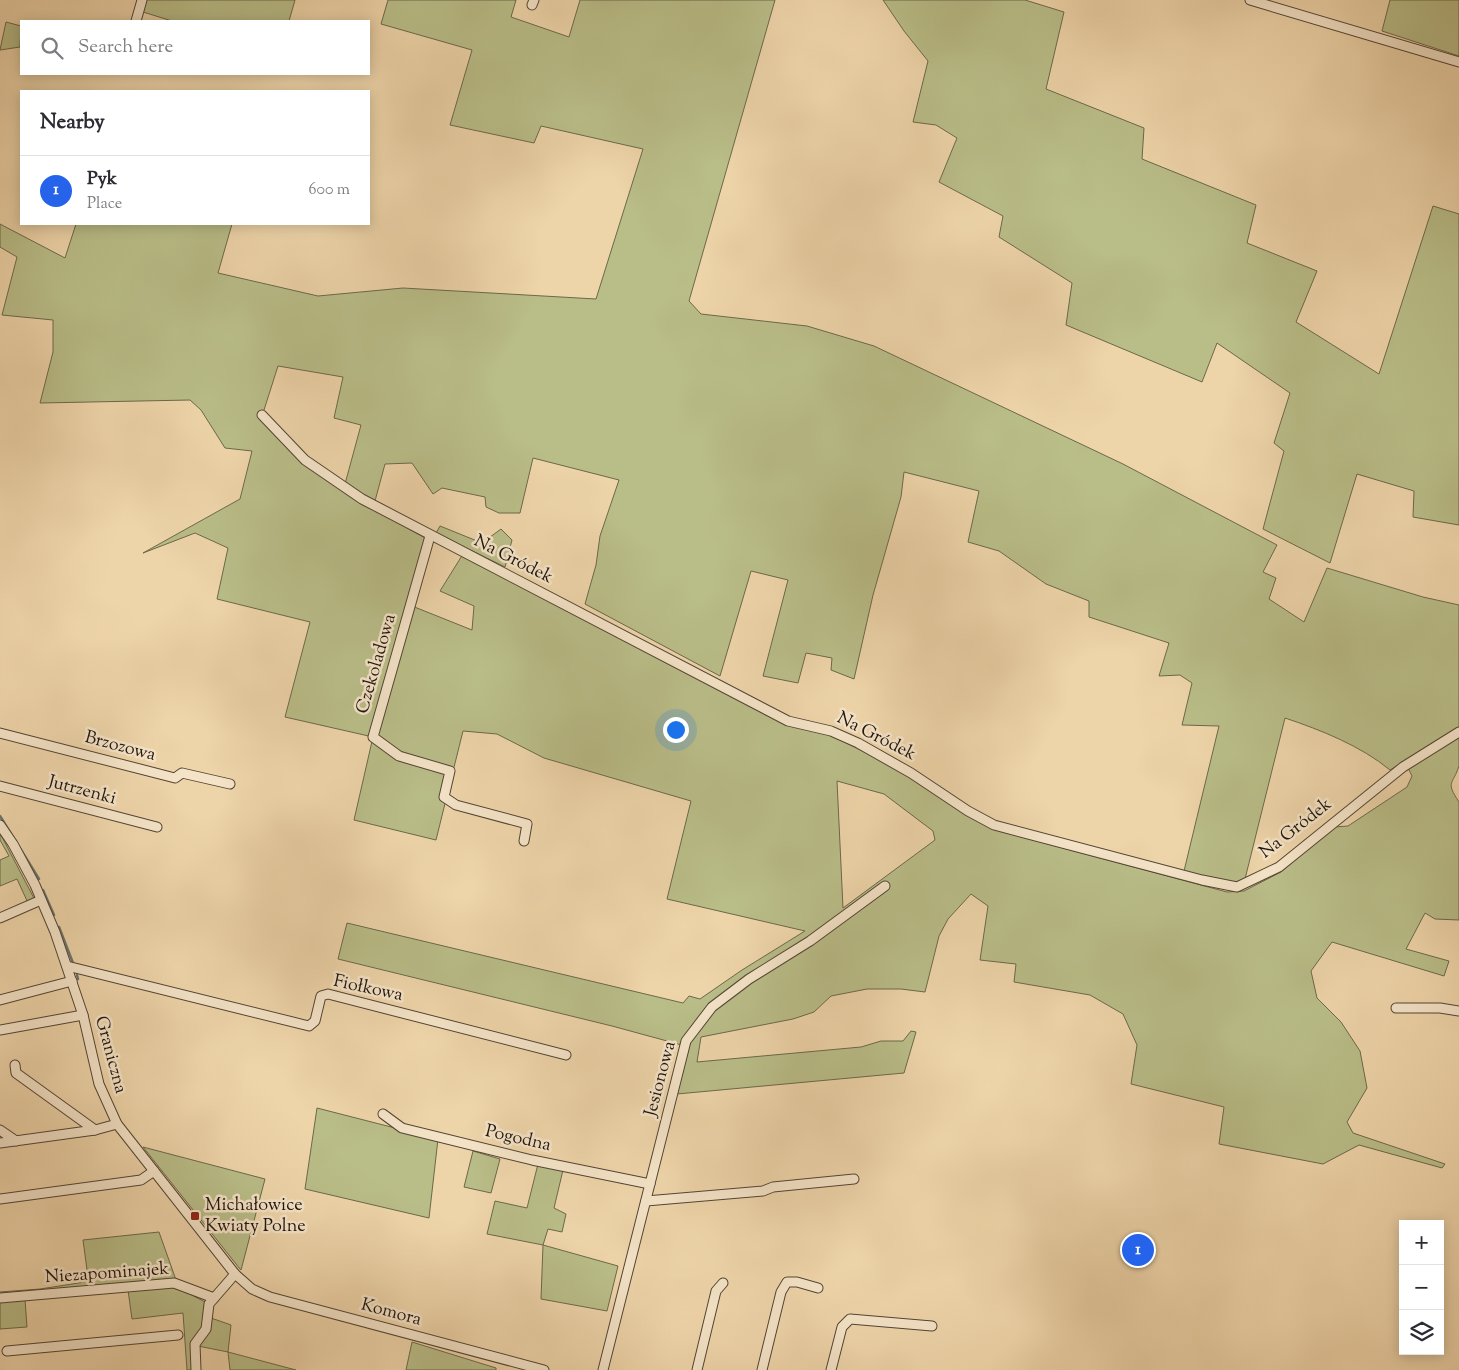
<!DOCTYPE html>
<meta charset="utf-8">
<style>
:root{--surface:#fff;--page:#f2f2f3;--text:#2b2b33;--muted:#7c7c81;--line:#e1e1e2;--accent:#2563eb}
body{margin:0;font-family:"Sorts Mill Goudy",serif;background:var(--page);color:var(--text)}
.controls{position:absolute;right:15px;bottom:15px;display:grid;overflow:hidden;border-radius:0px;box-shadow:0 2px 12px #0003}
.controls button{width:45px;height:45px;display:grid;place-items:center;padding:0;border:0;border-bottom:1px solid var(--line);background:var(--surface);color:var(--text);font:25px sans-serif}
.you{position:absolute;left:675px;top:729px;width:18px;height:18px;margin:-12px;border:4px solid #fff;border-radius:50%;background:#1a73e8;box-shadow:0 0 0 8px #1a73e833}
.badge{display:grid;place-items:center;width:32px;height:32px;border-radius:50%;background:var(--accent);color:#fff;font-size:16px;font-weight:700}
.pin{position:absolute;translate:-50% -50%;border:2px solid #fff;box-shadow:0 1px 5px #0006}
.list{margin:0;padding:0;list-style:none}
h2{display:flex;justify-content:space-between;align-items:center;height:65px;margin:0;padding:0 20px;font-size:21px}
h2 small{font-size:16px;font-weight:400;color:var(--muted)}
.list li{display:grid;grid-template-columns:32px 1fr auto;gap:15px;align-items:center;box-sizing:border-box;height:70px;padding:0 20px;border-top:1px solid var(--line)}
.list b{display:block;font-size:19px;white-space:nowrap}
.list p{margin:0;font-size:16px;white-space:nowrap;color:var(--muted)}
.list em{font-size:16px;font-style:normal;color:var(--muted)}
.icon{flex:none;width:28px;height:28px;fill:none;stroke:currentColor;stroke-width:2;stroke-linecap:round;stroke-linejoin:round}
.map{position:relative;flex:none;width:1459px;height:1370px;overflow:hidden}
.search{position:absolute;background:var(--surface);box-shadow:0 2px 12px #0003;left:20px;top:20px;width:350px;height:55px;display:flex;align-items:center;gap:12px;box-sizing:border-box;padding:0 18px;border-radius:0px;color:var(--muted);font-size:19px}
.panel{position:absolute;background:var(--surface);box-shadow:0 2px 12px #0003;left:20px;top:90px;width:350px;height:135px;border-radius:0px}
.map>svg:first-child{display:block}
.green{fill:#b9bd88;stroke:#6c684b;fill-rule:evenodd}
.lines{fill:none;stroke-linecap:round;stroke-linejoin:round}
.stream{stroke:#6a7570;stroke-width:2.5}
.minor-casing{stroke:#534435;stroke-width:11}
.minor{stroke:#f4e3c7;stroke-width:9}
.poi-dot{fill:#8f2418;stroke:#f4e3c7;stroke-width:2}
.labels{text-anchor:middle;dominant-baseline:central;stroke-width:5;stroke-linejoin:round;paint-order:stroke}
.street-label{font-size:18px;fill:#1f140e;stroke:#f4e3c7}
.poi-label{font-size:18px;fill:#1f140e;stroke:#f4e3c7;text-anchor:start}
</style>
<div class="map">
<svg width="1459" height="1370" viewBox="0 0 1459 1370">
<rect width="100%" height="100%" fill="#eed4a9"/>
<filter id="stains"><feTurbulence type="fractalNoise" baseFrequency=".004" numOctaves="4"/><feColorMatrix values="0 0 0 0 .2 0 0 0 0 .09 0 0 0 0 .02 0 0 0 .5 -.17"/></filter>
<radialGradient id="worn" r=".72"><stop offset=".6" stop-color="#630" stop-opacity="0"/><stop offset="1" stop-color="#630" stop-opacity=".3"/></radialGradient>
<g class="green">
<path d="M146,0H295L289,21H172L143,12Z"/>
<path d="M388,0H516L511,17L569,37L580,0H775L689,301L701,314L807,326L874,346L1123,464L1277,545L1263,572L1276,578L1269,599L1304,622L1327,568L1423,597L1459,605V728L1390,770C1361,746 1321,730 1285,718L1244,883L1231,884L1184,871L1219,726L1182,725L1192,683L1180,675L1159,676L1169,643L1089,617V601L1046,584L999,551L968,542L979,491L904,472L901,497L873,595L854,679L831,670L832,658L806,653L798,683L763,676L788,580L751,571L720,676L585,604L596,565L600,536L619,480L533,458L520,513H499L486,507L485,497L442,488L433,494L412,463L385,464L375,501L345,484L361,425L334,418L343,377L278,366L264,410L258,413L345,493L425,538L407,604L472,630L474,606L440,591L463,554L788,725L829,734L907,774L985,825L1018,836L1227,892L1244,891L1281,872L1334,827L1348,826L1407,787L1412,776L1408,768L1459,735C1459,743 1459,760 1459,766C1453,785 1445,781 1459,802V920L1435,919L1425,913L1406,949L1449,961L1444,976L1332,942L1311,971L1317,998L1341,1022L1360,1051L1367,1088L1347,1122L1353,1133L1445,1164L1442,1168L1359,1145L1323,1164L1219,1144L1224,1107L1131,1084L1137,1045L1123,1014L1090,995L1014,982L1016,964L980,960L988,906L971,894L948,919L939,936L925,992L901,989H867L831,996L814,1012L793,1019L701,1037L697,1062L861,1047L881,1041H903L911,1031L916,1032L904,1073L677,1094L689,1047L612,1026L338,959L347,923L683,1003L689,996L700,999L742,970L805,931L667,899L691,801L544,758L497,734L463,731L436,840L354,820L373,737L285,717L310,622L217,599L228,548L195,533L143,553L240,499L252,451L225,448L201,410L190,400L40,403L53,352V320L2,315L17,257L0,247V224L65,258L76,224H232L218,273L318,296L403,288L596,299L643,149L541,126L534,143L450,125L472,50L381,24ZM837,781L884,794L933,831L935,840L843,908Z"/>
<path d="M883,0H1025L1064,12L1046,89L1144,128L1142,159L1256,205L1247,243L1317,271L1296,322L1379,374L1433,206L1459,214V525L1413,517L1414,491L1357,474L1330,563L1263,529L1284,451L1274,443L1290,393L1217,343L1202,382L1066,325L1072,283L999,237L1003,216L939,182L957,138L936,125L913,122L928,61L904,31Z"/>
<path d="M1390,0H1459V56L1382,31Z"/>
<path d="M6,22L21,26L20,47L0,50Z"/>
<path d="M440,526L482,543L501,529L512,540L505,567L436,533Z"/>
<path d="M0,833L37,904L28,903L17,879L0,886V860L9,856L0,840Z"/>
<path d="M317,1108L438,1139L429,1218L305,1189Z"/>
<path d="M143,1147L265,1179L241,1270L240,1269Z"/>
<path d="M473,1151L500,1159L491,1193L464,1187Z"/>
<path d="M538,1164L563,1170L554,1208L566,1214L562,1232L548,1229L543,1245L618,1266L607,1311L541,1299L543,1245L487,1234L495,1201L527,1208Z"/>
<path d="M159,1232L176,1280L0,1295V1292L40,1289L85,1282L88,1277L83,1240Z"/>
<path d="M167,1286L186,1292L207,1303L193,1370H187L183,1313L132,1319L128,1290Z"/>
<path d="M25,1299L27,1327L0,1329V1301Z"/>
<path d="M211,1318L231,1325L228,1352L296,1370H230L228,1352L198,1346Z"/>
<path d="M412,1342L496,1368V1370H406Z"/>
</g>
<g class="lines">
<g class="stream">
<path d="M0,816L39,879"/>
<path d="M43,890L54,915"/>
<path d="M59,927L73,963"/>
<path d="M77,975L78,979"/>
</g>
<g class="minor-casing">
<g id="minor">
<path d="M1250,0L1459,62"/>
<path d="M532,5L534,0"/>
<path d="M136,21L142,0"/>
<path d="M262,415L305,460L362,499L788,721L831,731L858,743L911,773L968,811L994,825L1202,880L1237,887L1279,867L1403,767L1459,732"/>
<path d="M430,536L373,737L399,756L450,771L444,797L456,805L527,824L524,841"/>
<path d="M0,733L175,778L182,773L230,784"/>
<path d="M0,786L157,827"/>
<path d="M0,825L13,844L35,885L55,932L83,1015L99,1084L117,1124L235,1274L252,1289L270,1297L544,1370"/>
<path d="M0,918L41,900"/>
<path d="M67,966L309,1026L315,1021L321,996L328,994L566,1055"/>
<path d="M0,1000L72,981"/>
<path d="M1396,1008H1440L1459,1011"/>
<path d="M0,1030L83,1015"/>
<path d="M15,1065L16,1073L95,1130"/>
<path d="M383,1114L402,1128L532,1160L650,1184"/>
<path d="M0,1130L16,1141"/>
<path d="M0,1143L95,1130L117,1124"/>
<path d="M0,1199L141,1180L154,1171"/>
<path d="M646,1201L763,1191L773,1187L854,1179"/>
<path d="M0,1298L174,1283L214,1298"/>
<path d="M7,1351L178,1335"/>
<path d="M196,1370L195,1344L206,1329L209,1304L235,1274"/>
<path d="M603,1370L686,1041L712,1007L749,979L810,941L885,886"/>
<path d="M697,1370L716,1291L723,1283"/>
<path d="M762,1370L781,1292L787,1282H797L818,1288"/>
<path d="M831,1370L842,1327L850,1319L932,1326"/>
</g>
</g>
<use href="#minor" class="minor"/>
</g>
<rect class="poi-dot" x="190" y="1211" width="10" height="10" rx="2.5"/>
<g class="labels">
<g class="street-label">
<text transform="translate(513 560) rotate(27)">Na Gródek</text>
<text transform="translate(377 664) rotate(-74)">Czekoladowa</text>
<text transform="translate(876 737) rotate(27)">Na Gródek</text>
<text transform="translate(120 747) rotate(15)">Brzozowa</text>
<text transform="translate(82 791) rotate(15)">Jutrzenki</text>
<text transform="translate(1296 829) rotate(-38)">Na Gródek</text>
<text transform="translate(368 989) rotate(12)">Fiołkowa</text>
<text transform="translate(110 1055) rotate(75)">Graniczna</text>
<text transform="translate(661 1079) rotate(-75)">Jesionowa</text>
<text transform="translate(518 1139) rotate(13)">Pogodna</text>
<text transform="translate(107 1274) rotate(-4)">Niezapominajek</text>
<text transform="translate(391 1313) rotate(15)">Komora</text>
</g>
<g class="poi-label">
<text x="205" y="1206">Michałowice<tspan x="205" dy="21">Kwiaty Polne</tspan></text>
</g>
</g>
<rect width="100%" height="100%" filter="url(#stains)"/>
<rect width="100%" height="100%" fill="url(#worn)"/>
</svg>
<div class="controls">
<button>+</button>
<button>−</button>
<button><svg class="icon" aria-label="layers" viewBox="0 0 24 24"><path d="M12 4l9 5-9 5-9-5zM3 14l9 5 9-5"/></svg></button>
</div>
<div class="you"></div>
<div class="pin badge" style="left:1138px;top:1250px">1</div>
<div class="search"><svg class="icon" aria-label="search" viewBox="0 0 24 24"><circle cx="10" cy="10" r="6"/><path d="M15 15l6 6"/></svg>Search here</div>
<section class="panel">
<h2>Nearby<small></small></h2>
<ul class="list">
<li><span class="badge">1</span><div><b>Pyk</b><p>Place</p></div><em>600 m</em></li>
</ul>
</section>
</div>
